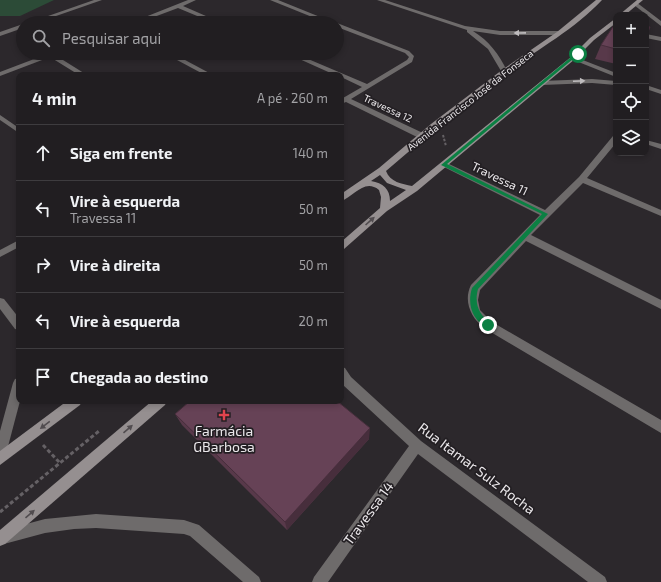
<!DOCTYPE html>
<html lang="pt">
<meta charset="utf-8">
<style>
:root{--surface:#211e21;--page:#2d2b2e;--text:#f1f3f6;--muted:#a2a2a5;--line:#3e3c3f}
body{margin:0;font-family:"Exo 2",sans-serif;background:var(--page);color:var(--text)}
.controls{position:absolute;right:12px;top:12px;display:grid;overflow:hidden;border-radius:8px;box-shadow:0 2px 6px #0003}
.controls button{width:36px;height:36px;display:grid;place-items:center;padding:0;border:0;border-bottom:1px solid var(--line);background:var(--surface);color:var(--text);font:20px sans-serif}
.stop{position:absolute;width:12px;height:12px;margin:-9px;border:3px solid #0b8043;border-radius:50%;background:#fff}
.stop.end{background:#0b8043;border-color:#fff;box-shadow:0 1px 4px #0008}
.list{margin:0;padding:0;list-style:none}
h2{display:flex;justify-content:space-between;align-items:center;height:52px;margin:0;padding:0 16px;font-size:17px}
h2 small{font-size:13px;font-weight:400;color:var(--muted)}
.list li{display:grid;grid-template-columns:26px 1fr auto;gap:12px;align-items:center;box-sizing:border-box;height:56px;padding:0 16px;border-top:1px solid var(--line)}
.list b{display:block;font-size:15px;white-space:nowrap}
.list p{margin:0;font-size:13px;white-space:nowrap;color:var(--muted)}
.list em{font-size:13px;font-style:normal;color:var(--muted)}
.icon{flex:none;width:22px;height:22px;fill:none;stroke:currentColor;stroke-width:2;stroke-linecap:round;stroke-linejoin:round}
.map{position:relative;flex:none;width:661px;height:582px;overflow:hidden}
.search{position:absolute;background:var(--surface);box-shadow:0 2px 6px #0003;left:16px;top:16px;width:328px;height:44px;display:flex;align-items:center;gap:10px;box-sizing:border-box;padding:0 14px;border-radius:22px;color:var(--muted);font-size:15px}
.panel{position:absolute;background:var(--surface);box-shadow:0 2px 6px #0003;left:16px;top:72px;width:328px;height:332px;border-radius:8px}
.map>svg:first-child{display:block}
.green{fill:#2c4b37}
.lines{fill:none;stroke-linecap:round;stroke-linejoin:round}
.path-far1{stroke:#656165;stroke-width:2;stroke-dasharray:2.5 1.5;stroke-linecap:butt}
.path{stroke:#656165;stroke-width:3;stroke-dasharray:4 2.5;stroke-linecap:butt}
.minor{fill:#6e6b6b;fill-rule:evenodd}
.tertiary{fill:#6e6b6b;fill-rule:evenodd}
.secondary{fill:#958f90;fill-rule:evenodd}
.wall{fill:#58394a}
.shaded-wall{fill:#472e3c}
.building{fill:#664256;stroke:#472e3c}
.oneway{fill:#bfbcbe}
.oneway2{fill:#514c4f}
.route{fill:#0b8043}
.health-dot{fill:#e0444e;stroke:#231f23;stroke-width:1.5}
.labels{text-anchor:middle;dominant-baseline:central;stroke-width:3.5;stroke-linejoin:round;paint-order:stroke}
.far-street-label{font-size:10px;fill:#eae7ea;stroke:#231f23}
.street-label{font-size:12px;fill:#eae7ea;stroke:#231f23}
.near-poi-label{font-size:14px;fill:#eae7ea;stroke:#231f23}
.near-street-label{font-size:14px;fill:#eae7ea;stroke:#231f23}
</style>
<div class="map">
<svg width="661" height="582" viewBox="0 0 661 582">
<rect width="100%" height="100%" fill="#2c282c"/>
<path class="green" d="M0,0H54L20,16H0Z"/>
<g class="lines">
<path class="path-far1" d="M443,135L446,146"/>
<g class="path">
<path d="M43,445L60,463"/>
<path d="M0,512L99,431"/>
</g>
<g class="minor">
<path d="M94,0H102L36,23H28Z"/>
<path d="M188,0H196L183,6L222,23H214L178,8L138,23H130Z"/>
<path d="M270,0H278L335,23H327Z"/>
<path d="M377,0H385L465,26L500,31H559L562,33L559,35H500L473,31C489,41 499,54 507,71L504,73L501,71L488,49L467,32V30Z"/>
<path d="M337,23L409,51L414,56L412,62L351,99L425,134V138H419L346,102L341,104L343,98L362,87L341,77V75H335L286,53H294L367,84L407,60L409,57L405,53L337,27Z"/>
<path d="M23,24V28L0,36V32Z"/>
<path d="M50,53H59L55,55L87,75H79L50,57L0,76V72Z"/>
<path d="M164,53H172L213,75H205Z"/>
<path d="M571,57H575L616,73V77L571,59Z"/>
<path d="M592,79L616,81V85L592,83L542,85L539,83L542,81Z"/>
<path d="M646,85L661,90V94L646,89Z"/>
<path d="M0,115L19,128V133L0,120Z"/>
<path d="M613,136H616V143L587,178L661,210V216L583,183L531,235L661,300V309L526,241L480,290L478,300L480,310L492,322L661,420V433L484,328C471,318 463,301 471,285L540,215L440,165L444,163H447L545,210L579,177Z"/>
<path d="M646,140L661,144V149L646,144Z"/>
<path d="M19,240V247L0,257V250Z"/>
<path d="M0,298L4,299L19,318V330L15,329L0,309Z"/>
<path d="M341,367L345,368L351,377L421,441L605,577L607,582H588L418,454L328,582H312L314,577L409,446L343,385L341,382Z"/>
<path d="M19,378L20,401L6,454L4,458L0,460V431L13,383L15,379Z"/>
<path d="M96,514L184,520L199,525L259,577L261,582H243L190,536L184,534L96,528L74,529L45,533L4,544L0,542V532L4,530L45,519Z"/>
</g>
<g class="tertiary">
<path d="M636,2L661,21V26L634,5L633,4Z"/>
<path d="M646,34L661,37V41L646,38Z"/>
</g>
<g class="secondary">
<path d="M596,0H602C575,29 538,49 507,72C465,103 426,137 386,171C390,182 402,184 412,186L571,57L590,38L616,18V23L594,40L575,59L417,191L387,211L344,249L341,250V242L380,208L381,197L379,190C364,178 354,197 341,201V194L379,168L431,124L502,70L557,32ZM380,175L387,183L406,190L390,201C390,189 383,183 371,181Z"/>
<path d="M637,0H643L625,15H619Z"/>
<path d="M67,401H82L80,405L0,465V451Z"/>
<path d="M152,401H167L165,405L5,544L0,546V530Z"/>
</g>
</g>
<g class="wall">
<path d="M616,22V64L595,59L601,45Z"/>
<path d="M175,414L369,439L287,530L182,425Z"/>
</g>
<path class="shaded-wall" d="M370,428L369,439L287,530L285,522Z"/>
<g class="building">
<path d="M616,22V49L601,45Z"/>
<path d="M646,26L650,27L646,37Z"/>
<path d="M190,401H337L370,428L285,522L175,414Z"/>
</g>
<defs><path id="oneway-solid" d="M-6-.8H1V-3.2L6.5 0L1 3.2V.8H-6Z"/></defs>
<g class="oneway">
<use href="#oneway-solid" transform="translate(520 33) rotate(179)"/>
<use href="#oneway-solid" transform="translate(579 81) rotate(-2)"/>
</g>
<g class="oneway2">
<use href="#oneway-solid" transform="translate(370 221) rotate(-42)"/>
<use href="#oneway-solid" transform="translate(45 425) rotate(143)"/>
<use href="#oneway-solid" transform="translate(128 429) rotate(-41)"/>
<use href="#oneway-solid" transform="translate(30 514) rotate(-41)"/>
</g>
<path class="route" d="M576,53L579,54L447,164L548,214L478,289C474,304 479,315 491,323V327L488,328C472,321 467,304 472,288L542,214L441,165Z"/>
<path class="health-dot" d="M222 409h4v4h4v4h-4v4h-4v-4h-4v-4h4z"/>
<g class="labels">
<g class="far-street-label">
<text transform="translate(470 100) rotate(-38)">Avenida Francisco José da Fonseca</text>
<text transform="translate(388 108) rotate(25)">Travessa 12</text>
</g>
<g class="street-label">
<text transform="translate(500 178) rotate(26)">Travessa 11</text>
</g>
<g class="near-poi-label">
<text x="224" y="430">Farmácia<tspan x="224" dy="16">GBarbosa</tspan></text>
</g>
<g class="near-street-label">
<text transform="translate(477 468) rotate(37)">Rua Itamar Sulz Rocha</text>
<text transform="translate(368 513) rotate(-54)">Travessa 14</text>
</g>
</g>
</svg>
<div class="controls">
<button>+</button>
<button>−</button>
<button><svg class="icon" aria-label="locate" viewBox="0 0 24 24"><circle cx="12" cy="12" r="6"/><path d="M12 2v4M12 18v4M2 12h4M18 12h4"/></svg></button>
<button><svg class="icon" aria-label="layers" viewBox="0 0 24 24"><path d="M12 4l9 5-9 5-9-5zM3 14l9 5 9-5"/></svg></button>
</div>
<div class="stop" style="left:578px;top:54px"></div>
<div class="stop end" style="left:488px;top:325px"></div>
<div class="search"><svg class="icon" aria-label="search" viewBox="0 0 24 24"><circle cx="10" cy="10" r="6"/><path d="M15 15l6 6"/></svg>Pesquisar aqui</div>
<section class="panel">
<h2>4 min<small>A pé · 260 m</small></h2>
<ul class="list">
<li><svg class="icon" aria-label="ahead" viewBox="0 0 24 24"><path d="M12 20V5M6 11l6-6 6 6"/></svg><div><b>Siga em frente</b></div><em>140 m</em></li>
<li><svg class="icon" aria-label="left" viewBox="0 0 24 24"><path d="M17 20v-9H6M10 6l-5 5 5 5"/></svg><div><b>Vire à esquerda</b><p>Travessa 11</p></div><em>50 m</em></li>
<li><svg class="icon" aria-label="right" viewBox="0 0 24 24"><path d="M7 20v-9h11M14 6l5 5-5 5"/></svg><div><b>Vire à direita</b></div><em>50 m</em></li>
<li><svg class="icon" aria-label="left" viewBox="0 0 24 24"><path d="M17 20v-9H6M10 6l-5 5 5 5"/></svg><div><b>Vire à esquerda</b></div><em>20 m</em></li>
<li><svg class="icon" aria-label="arrive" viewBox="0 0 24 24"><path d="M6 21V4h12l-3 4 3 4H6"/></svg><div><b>Chegada ao destino</b></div></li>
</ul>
</section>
</div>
